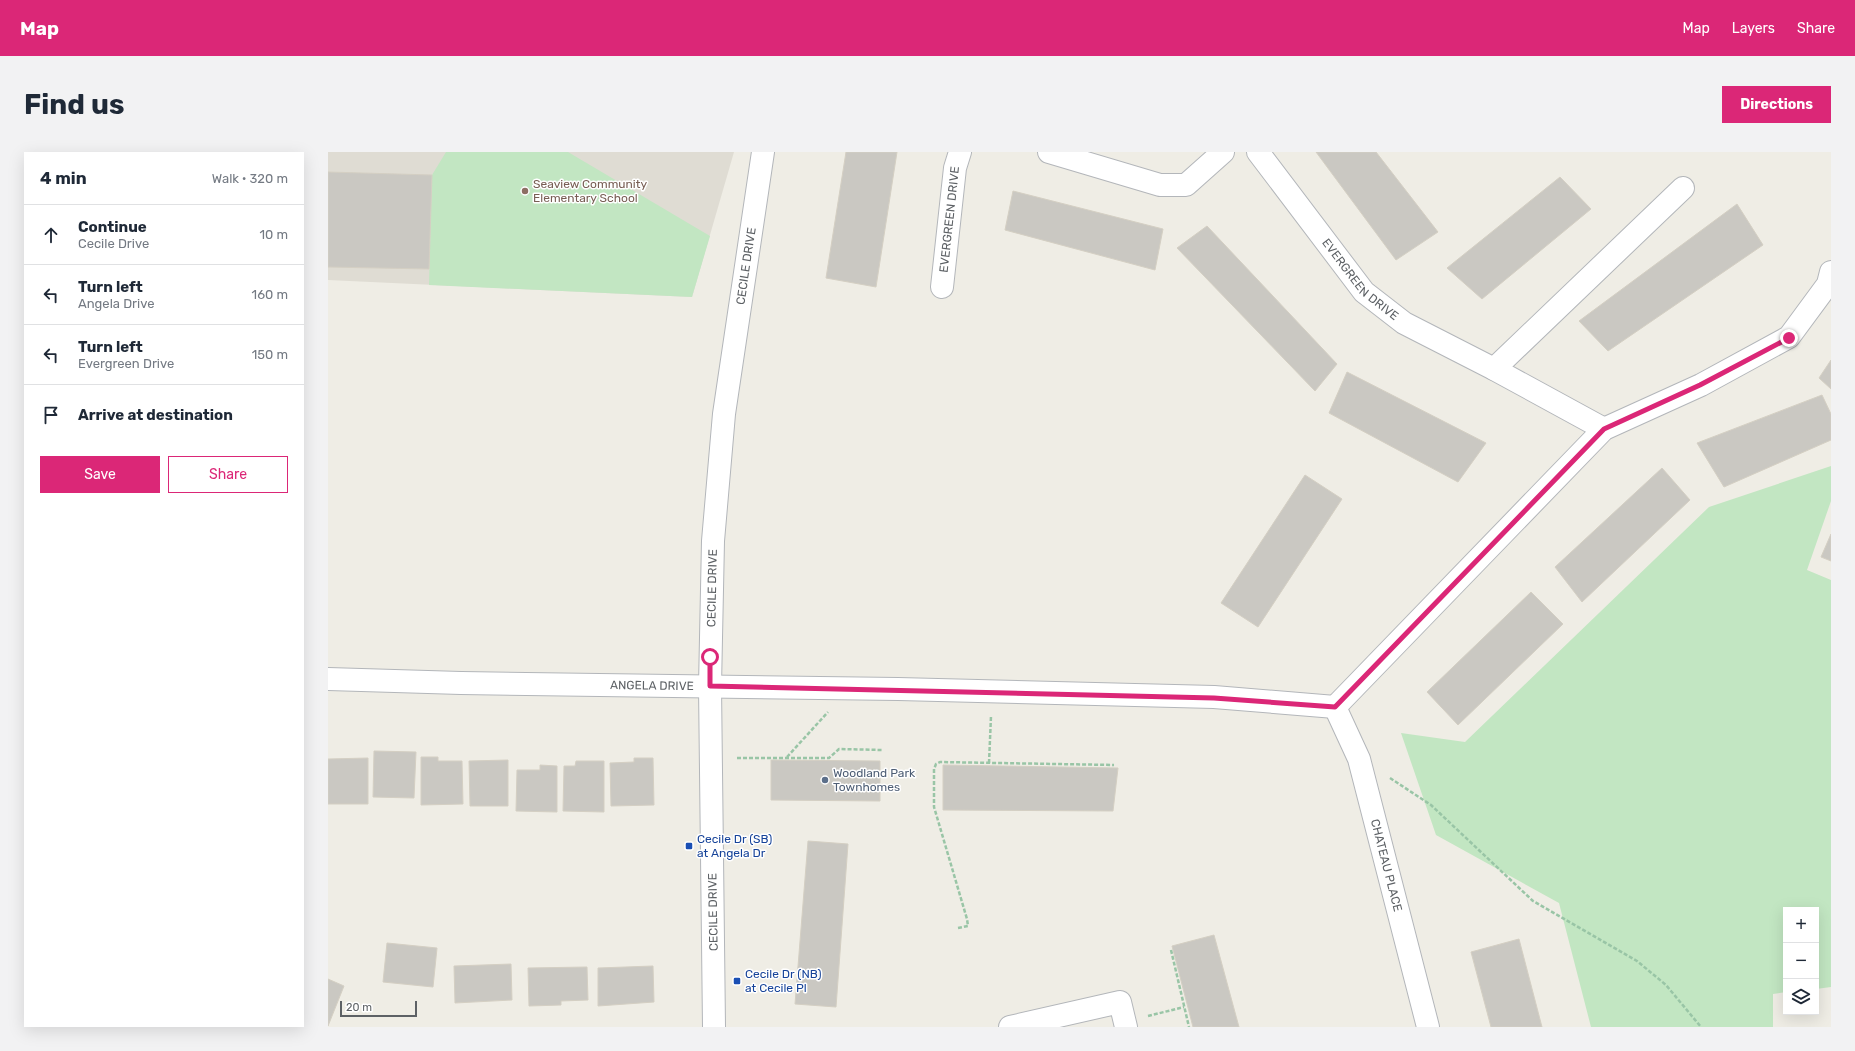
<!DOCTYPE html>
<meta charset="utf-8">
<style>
:root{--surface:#fff;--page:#f2f2f3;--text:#1f2937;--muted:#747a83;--line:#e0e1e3;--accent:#db2777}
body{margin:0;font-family:Rubik,sans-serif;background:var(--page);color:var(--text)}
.controls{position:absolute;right:12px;bottom:12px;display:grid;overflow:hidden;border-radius:0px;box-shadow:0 4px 16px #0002}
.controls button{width:36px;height:36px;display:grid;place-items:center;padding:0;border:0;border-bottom:1px solid var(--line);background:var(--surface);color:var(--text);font:20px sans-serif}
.scale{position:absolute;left:12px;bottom:10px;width:77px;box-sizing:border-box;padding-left:4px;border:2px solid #5d6165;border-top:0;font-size:11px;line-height:14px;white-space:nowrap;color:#5d6165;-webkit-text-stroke:3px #fff;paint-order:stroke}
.stop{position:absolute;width:12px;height:12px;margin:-9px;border:3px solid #db2777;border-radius:50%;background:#fff}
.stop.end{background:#db2777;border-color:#fff;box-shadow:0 1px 4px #0008}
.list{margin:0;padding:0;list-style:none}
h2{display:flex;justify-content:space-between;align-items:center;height:52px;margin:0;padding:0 16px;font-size:17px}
h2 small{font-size:13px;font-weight:400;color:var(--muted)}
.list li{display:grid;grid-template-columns:26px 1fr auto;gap:12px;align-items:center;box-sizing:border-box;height:60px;padding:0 16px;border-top:1px solid var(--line)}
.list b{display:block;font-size:15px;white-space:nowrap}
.list p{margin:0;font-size:13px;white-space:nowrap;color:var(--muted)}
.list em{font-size:13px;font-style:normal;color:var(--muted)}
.actions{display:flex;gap:8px;padding:12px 16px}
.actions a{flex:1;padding:9px 0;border:1px solid var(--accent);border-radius:0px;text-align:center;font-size:14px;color:var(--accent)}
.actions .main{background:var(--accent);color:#fff}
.icon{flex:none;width:22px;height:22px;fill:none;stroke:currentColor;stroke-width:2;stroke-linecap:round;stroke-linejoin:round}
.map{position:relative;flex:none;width:1503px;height:875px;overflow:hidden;border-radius:0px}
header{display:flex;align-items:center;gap:24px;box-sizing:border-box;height:56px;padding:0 20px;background:var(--accent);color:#fff}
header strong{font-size:19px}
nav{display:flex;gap:22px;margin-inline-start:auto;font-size:14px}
.intro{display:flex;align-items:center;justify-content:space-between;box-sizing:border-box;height:96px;padding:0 24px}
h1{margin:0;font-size:28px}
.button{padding:10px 18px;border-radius:0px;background:var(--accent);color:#fff;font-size:14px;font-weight:700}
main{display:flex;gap:24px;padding:0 24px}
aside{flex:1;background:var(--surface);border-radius:0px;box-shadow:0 4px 16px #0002}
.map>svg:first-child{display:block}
.education{fill:#dfdcd3}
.green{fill:#c2e6c2}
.building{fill:#cac8c2;stroke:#d4cfc3}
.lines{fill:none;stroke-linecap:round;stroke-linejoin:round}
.minor-casing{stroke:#b3b6ba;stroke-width:24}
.tertiary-casing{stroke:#b3b6ba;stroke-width:24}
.path{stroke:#99c5a6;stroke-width:2.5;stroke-dasharray:4 2;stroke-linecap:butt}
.minor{stroke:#fff;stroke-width:22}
.tertiary{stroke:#fff;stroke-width:22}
.route{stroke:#db2777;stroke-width:5}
.education-dot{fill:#8d6e63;stroke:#fff;stroke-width:1.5}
.service-dot{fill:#5c6f8a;stroke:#fff;stroke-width:1.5}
.transit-dot{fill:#1a4fb4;stroke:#fff;stroke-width:1.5}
.labels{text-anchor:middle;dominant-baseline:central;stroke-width:3;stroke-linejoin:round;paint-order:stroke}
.education-label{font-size:12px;fill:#785e54;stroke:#fff;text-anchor:start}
.street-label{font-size:12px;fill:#5d6165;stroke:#fff}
.service-label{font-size:12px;fill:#4e5e75;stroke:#fff;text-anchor:start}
.transit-label{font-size:12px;fill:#164399;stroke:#fff;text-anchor:start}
</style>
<header>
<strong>Map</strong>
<nav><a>Map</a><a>Layers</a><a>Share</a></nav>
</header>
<div class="intro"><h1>Find us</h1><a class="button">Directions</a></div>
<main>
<aside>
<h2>4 min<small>Walk · 320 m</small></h2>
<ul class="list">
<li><svg class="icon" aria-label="ahead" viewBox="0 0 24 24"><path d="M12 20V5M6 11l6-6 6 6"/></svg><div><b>Continue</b><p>Cecile Drive</p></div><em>10 m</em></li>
<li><svg class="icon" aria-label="left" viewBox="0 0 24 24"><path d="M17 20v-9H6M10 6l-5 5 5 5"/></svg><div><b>Turn left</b><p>Angela Drive</p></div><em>160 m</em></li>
<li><svg class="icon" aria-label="left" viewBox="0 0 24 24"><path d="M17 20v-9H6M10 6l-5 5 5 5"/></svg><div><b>Turn left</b><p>Evergreen Drive</p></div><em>150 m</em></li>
<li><svg class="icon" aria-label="arrive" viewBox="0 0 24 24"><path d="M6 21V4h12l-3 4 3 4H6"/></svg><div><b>Arrive at destination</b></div></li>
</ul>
<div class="actions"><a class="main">Save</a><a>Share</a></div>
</aside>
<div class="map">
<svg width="1503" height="875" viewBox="0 0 1503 875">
<rect width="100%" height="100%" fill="#efede5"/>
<path class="education" d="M0,0H406L364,145L0,128Z"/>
<g class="green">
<path d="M118,0H240L382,84L364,145L101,133L104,23Z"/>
<path d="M1503,314V349L1479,418L1503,428V835L1488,837V758H1458V840L1445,842V875H1263L1231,751L1108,683L1073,581L1137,590L1381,355Z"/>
</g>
<g class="building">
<path d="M518,0H569L548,135L498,126Z"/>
<path d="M988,0H1048L1110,80L1068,108Z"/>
<path d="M0,20L104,23L101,117L0,115Z"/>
<path d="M1232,25L1263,57L1154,147L1119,116Z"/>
<path d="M685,39L835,77L827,118L677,78Z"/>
<path d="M1409,52L1435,93L1280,199L1251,169Z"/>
<path d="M879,74L1009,212L987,239L849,96Z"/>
<path d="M1503,208V237L1491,226Z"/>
<path d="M1019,220L1158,291L1130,330L1001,261Z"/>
<path d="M1494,243L1503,262V288L1396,335L1369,291Z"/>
<path d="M1334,316L1362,348L1254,450L1227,415Z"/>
<path d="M977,323L1014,347L930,475L893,451Z"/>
<path d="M1503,382V409L1493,405Z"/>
<path d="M1203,440L1235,472L1130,573L1099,540Z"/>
<path d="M46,599L88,600L86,646L45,645Z"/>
<path d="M93,605H110V609H134L135,652L93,653Z"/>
<path d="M40,606V652H0V607Z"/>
<path d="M306,606H325L326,653L283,654L282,611L306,610Z"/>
<path d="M180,608V654H142L141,609Z"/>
<path d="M443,608L552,609V649L443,648Z"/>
<path d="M248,609H276V660L235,659L236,614H247Z"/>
<path d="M212,613L229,614V660L188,659L189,618H212Z"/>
<path d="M615,613L790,616L785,659L615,658Z"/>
<path d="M480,689L520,692L508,855L467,852Z"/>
<path d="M886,783L911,875H865L844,794Z"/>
<path d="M1191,787L1214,875H1163L1143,800Z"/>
<path d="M59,791L109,796L105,835L55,830Z"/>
<path d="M183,812L184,848L127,851L126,814Z"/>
<path d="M325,814L326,850L270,854V816Z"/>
<path d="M259,815L260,848L233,849V853L201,854L200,816Z"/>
<path d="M0,827L16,834L0,874Z"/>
</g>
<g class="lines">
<g class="minor-casing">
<g id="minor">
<path d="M721,0L832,33H858L895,0"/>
<path id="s1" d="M930,0L1036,140L1076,171L1166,217L1276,277"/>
<path id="s2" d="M614,135L627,16L632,0"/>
<path d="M1166,217L1355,36"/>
<path id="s3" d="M0,527L133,531L570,537L886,545L1007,555"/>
<path d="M1007,555L1276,277L1373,233L1461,185L1500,132L1503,120"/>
<path id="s4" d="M1007,555L1031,607L1100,875"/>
<path d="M682,875L792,850L798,875"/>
</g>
</g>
<g class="tertiary-casing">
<g id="tertiary">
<path id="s5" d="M386,875L382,534L385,389L396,262L435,0"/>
</g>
</g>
<g class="path">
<path d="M459,605L500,560"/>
<path d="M409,606H501L511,597L555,598"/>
<path d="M661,611L663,564"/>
<path d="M1062,626L1103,653L1205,749L1309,809L1338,833L1373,875"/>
<path d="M630,776L640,774L639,767L606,655V617L608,612L612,610L786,613"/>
<path d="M843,798L861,875"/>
<path d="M820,864L856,855"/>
</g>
<use href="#minor" class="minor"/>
<use href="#tertiary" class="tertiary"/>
</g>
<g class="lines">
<path class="route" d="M382,505V534L886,546L1007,555L1276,277L1372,233L1461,186"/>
</g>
<circle class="education-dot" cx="197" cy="39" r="4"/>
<circle class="service-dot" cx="497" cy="628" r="4"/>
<g class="transit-dot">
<rect x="357" y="690" width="8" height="8" rx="2"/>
<rect x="405" y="825" width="8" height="8" rx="2"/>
</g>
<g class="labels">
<g class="education-label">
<text x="205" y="32">Seaview Community<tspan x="205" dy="14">Elementary School</tspan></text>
</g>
<g class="street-label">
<text stroke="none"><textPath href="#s2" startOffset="68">EVERGREEN DRIVE</textPath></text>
<text stroke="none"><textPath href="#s5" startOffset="763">CECILE DRIVE</textPath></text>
<text stroke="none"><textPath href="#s1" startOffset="164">EVERGREEN DRIVE</textPath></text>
<text stroke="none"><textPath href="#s5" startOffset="439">CECILE DRIVE</textPath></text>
<text stroke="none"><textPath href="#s3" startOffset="324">ANGELA DRIVE</textPath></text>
<text stroke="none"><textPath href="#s4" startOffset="167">CHATEAU PLACE</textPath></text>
<text transform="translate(385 760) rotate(-91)">CECILE DRIVE</text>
</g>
<g class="service-label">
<text x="505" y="621">Woodland Park<tspan x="505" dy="14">Townhomes</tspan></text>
</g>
<g class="transit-label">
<text x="369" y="687">Cecile Dr (SB)<tspan x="369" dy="14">at Angela Dr</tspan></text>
<text x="417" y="822">Cecile Dr (NB)<tspan x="417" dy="14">at Cecile Pl</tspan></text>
</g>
</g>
</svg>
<div class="controls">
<button>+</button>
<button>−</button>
<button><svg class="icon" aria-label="layers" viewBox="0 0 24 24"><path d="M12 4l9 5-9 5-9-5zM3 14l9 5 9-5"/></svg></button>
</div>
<div class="scale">20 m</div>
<div class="stop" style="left:382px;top:505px"></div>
<div class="stop end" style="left:1461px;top:186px"></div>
</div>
</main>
